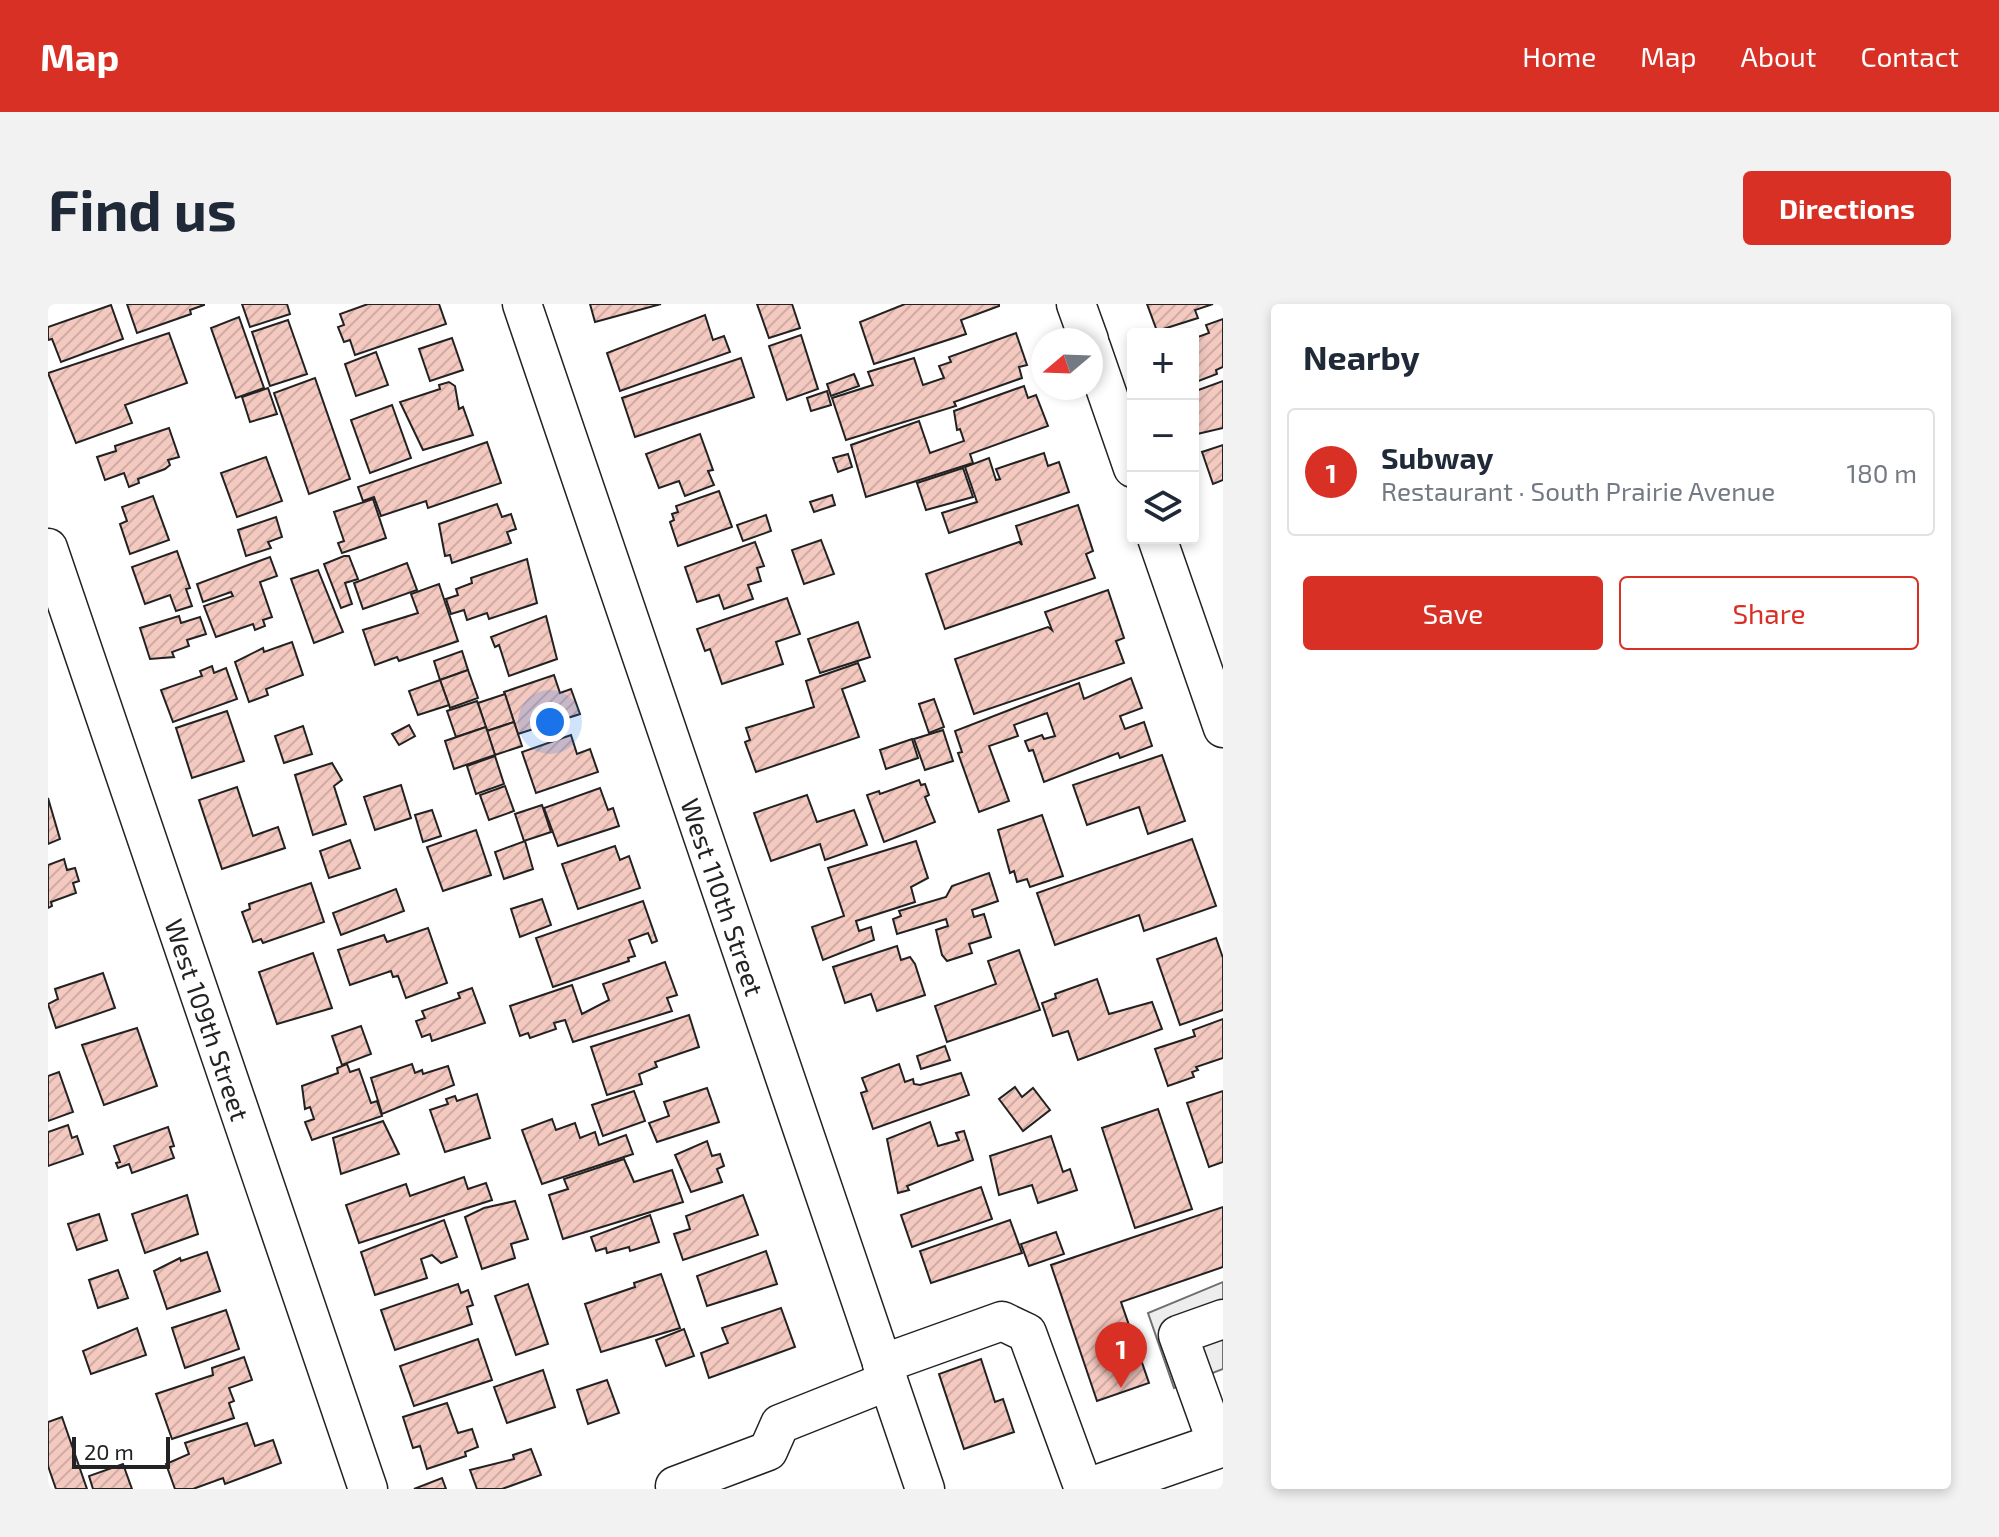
<!DOCTYPE html>
<meta charset="utf-8">
<style>
:root{--surface:#fff;--page:#f2f2f3;--text:#1f2937;--muted:#747a83;--line:#e0e1e3;--accent:#d93025}
body{margin:0;font-family:"Exo 2",sans-serif;background:var(--page);color:var(--text)}
.controls{position:absolute;right:24px;top:24px;display:grid;overflow:hidden;border-radius:8px;box-shadow:0 4px 12px #0003}
.controls button{width:72px;height:72px;display:grid;place-items:center;padding:0;border:0;border-bottom:2px solid var(--line);background:var(--surface);color:var(--text);font:40px sans-serif}
.compass{position:absolute;left:983px;top:24px;width:72px;height:72px;border-radius:50%;background:var(--surface);box-shadow:0 4px 12px #0003;rotate:251deg}
.scale{position:absolute;left:24px;bottom:20px;width:98px;box-sizing:border-box;padding-left:8px;border:4px solid #222;border-top:0;font-size:22px;line-height:28px;white-space:nowrap;color:#222;-webkit-text-stroke:6px #fff;paint-order:stroke}
.you{position:absolute;left:502px;top:418px;width:28px;height:28px;margin:-20px;border:6px solid #fff;border-radius:50%;background:#1a73e8;box-shadow:0 0 0 12px #1a73e833}
.badge{display:grid;place-items:center;width:52px;height:52px;border-radius:50%;background:var(--accent);color:#fff;font-size:26px;font-weight:700}
.pin{position:absolute;translate:-50% -66px;filter:drop-shadow(0 2px 4px #0008)}
.pin::after{content:'';position:absolute;top:42px;width:28px;height:24px;background:inherit;clip-path:polygon(0 0,100% 0,50% 100%)}
.list{margin:0;padding:0;list-style:none}
h2{display:flex;justify-content:space-between;align-items:center;height:104px;margin:0;padding:0 32px;font-size:34px}
h2 small{font-size:26px;font-weight:400;color:var(--muted)}
.list li{display:grid;grid-template-columns:52px 1fr auto;gap:24px;align-items:center;box-sizing:border-box;height:128px;margin:0 16px 16px;padding:0 16px;border:2px solid var(--line);border-radius:8px}
.list b{display:block;font-size:30px;white-space:nowrap}
.list p{margin:0;font-size:26px;white-space:nowrap;color:var(--muted)}
.list em{font-size:26px;font-style:normal;color:var(--muted)}
.actions{display:flex;gap:16px;padding:24px 32px}
.actions a{flex:1;padding:18px 0;border:2px solid var(--accent);border-radius:8px;text-align:center;font-size:28px;color:var(--accent)}
.actions .main{background:var(--accent);color:#fff}
.icon{flex:none;width:44px;height:44px;fill:none;stroke:currentColor;stroke-width:2;stroke-linecap:round;stroke-linejoin:round}
.map{position:relative;flex:none;width:1175px;height:1185px;overflow:hidden;border-radius:8px}
header{display:flex;align-items:center;gap:48px;box-sizing:border-box;height:112px;padding:0 40px;background:var(--accent);color:#fff}
header strong{font-size:38px}
nav{display:flex;gap:44px;margin-inline-start:auto;font-size:28px}
.intro{display:flex;align-items:center;justify-content:space-between;box-sizing:border-box;height:192px;padding:0 48px}
h1{margin:0;font-size:56px}
.button{padding:20px 36px;border-radius:8px;background:var(--accent);color:#fff;font-size:28px;font-weight:700}
main{display:flex;gap:48px;padding:0 48px}
aside{flex:1;background:var(--surface);border-radius:8px;box-shadow:0 4px 12px #0003}
.map>svg:first-child{display:block}
.parking{fill:#ededed;stroke:#6f6f6f;stroke-width:2}
.building{fill:url(#building-hatch);stroke:#222;stroke-width:2}
.lines{fill:none;stroke-linecap:round;stroke-linejoin:round}
.minor-casing{stroke:#222;stroke-width:41}
.major-casing{stroke:#222;stroke-width:47}
.minor{stroke:#fff;stroke-width:38}
.major{stroke:#fff;stroke-width:44}
.labels{text-anchor:middle;dominant-baseline:central;stroke-width:6;stroke-linejoin:round;paint-order:stroke}
.street-label{font-size:26px;fill:#222;stroke:#fff}
</style>
<header>
<strong>Map</strong>
<nav><a>Home</a><a>Map</a><a>About</a><a>Contact</a></nav>
</header>
<div class="intro"><h1>Find us</h1><a class="button">Directions</a></div>
<main>
<div class="map">
<svg width="1175" height="1185" viewBox="0 0 1175 1185">
<defs>
<pattern id="building-hatch" width="6" height="6" patternUnits="userSpaceOnUse" patternTransform="scale(2)"><rect width="6" height="6" fill="#f3c9c0"/><path d="M-1 1l2-2M0 6l6-6M5 7l2-2" fill="none" stroke="#d0aca5"/></pattern>
</defs>
<rect width="100%" height="100%" fill="#fff"/>
<path class="parking" d="M1175,978V1065L1126,1084L1100,1009Z"/>
<g class="building">
<path d="M79,0H156V1L142,6L143,10L89,29Z"/>
<path d="M194,0H239L242,10L202,23Z"/>
<path d="M320,0H391L398,20L307,51L302,36L296,38L290,23L296,21L292,10Z"/>
<path d="M542,0H613L547,18Z"/>
<path d="M709,0H744L752,24L721,34Z"/>
<path d="M857,0H951V2L913,16L918,30L826,60L812,18Z"/>
<path d="M1099,0H1165L1147,6L1150,14L1109,27Z"/>
<path d="M63,1L75,35L13,58L4,35L0,36V23Z"/>
<path d="M657,11L665,36L676,32L682,48L572,87L559,49Z"/>
<path d="M191,13L216,84L188,94L163,24Z"/>
<path d="M1175,15V63L1168,66L1169,70L1145,79V44L1150,42L1147,34L1161,29L1158,21Z"/>
<path d="M240,16L259,70L222,82L204,28Z"/>
<path d="M121,29L139,79L77,101L84,119L28,139L0,69Z"/>
<path d="M968,29L979,61L971,63L974,74L906,98L908,102L798,136L784,94L825,81L820,68L866,54L875,81L896,74L891,62L903,58L901,53Z"/>
<path d="M753,31L770,85L739,96L721,42Z"/>
<path d="M404,34L415,66L382,77L371,45Z"/>
<path d="M328,48L340,81L308,92L297,60Z"/>
<path d="M693,54L706,93L587,133L574,94Z"/>
<path d="M806,70L811,82L783,92L779,80Z"/>
<path d="M267,74L302,175L261,190L226,89Z"/>
<path d="M1175,77V124L1145,131V88Z"/>
<path d="M401,78L407,82L411,105L415,103L425,131L375,146L352,98L392,85L391,81Z"/>
<path d="M976,82L980,94L988,91L1000,122L922,150L925,159L818,193L803,141L871,117L882,149L916,137L912,125L909,126L906,107Z"/>
<path d="M220,84L229,110L202,118L194,93Z"/>
<path d="M779,87L783,101L763,107L759,94Z"/>
<path d="M344,101L363,154L322,169L303,116Z"/>
<path d="M121,124L131,153L120,156L122,161L117,165L90,175L91,179L81,183L76,169L57,176L49,153L68,147L67,142Z"/>
<path d="M652,130L665,166L660,167L666,181L637,192L631,177L611,184L598,150Z"/>
<path d="M439,138L453,179L380,204L378,197L333,212L326,193L315,197L310,183Z"/>
<path d="M1175,141V176L1165,180L1154,148Z"/>
<path d="M996,149L1000,162L1011,158L1021,188L901,229L894,209L929,198L917,163L941,154L948,176L952,175L948,165Z"/>
<path d="M800,150L804,163L790,168L785,154Z"/>
<path d="M218,153L234,197L189,213L173,169Z"/>
<path d="M915,164L925,193L878,206L869,179Z"/>
<path d="M671,187L684,223L630,242L622,218L626,216L624,210L630,208L628,202Z"/>
<path d="M784,191L787,201L766,208L762,198Z"/>
<path d="M105,192L121,236L82,250L72,220L79,217L74,203Z"/>
<path d="M325,195L338,234L294,249L290,239L296,237L286,208Z"/>
<path d="M449,200L454,213L463,210L468,225L459,228L463,239L404,259L402,251L397,252L391,220Z"/>
<path d="M1030,201L1045,247L1038,250L1047,274L897,325L878,270L971,238L974,241L968,222Z"/>
<path d="M718,211L723,227L695,237L689,221Z"/>
<path d="M228,213L234,233L220,238L223,244L198,252L190,226Z"/>
<path d="M773,236L786,270L756,280L744,246Z"/>
<path d="M707,238L716,262L709,264L713,277L700,281L705,295L676,305L671,291L649,298L637,263Z"/>
<path d="M129,247L142,284L138,285L144,302L128,307L122,291L97,300L84,263Z"/>
<path d="M296,252H301L310,275L297,279L304,300L293,304L276,260Z"/>
<path d="M222,253L229,272L212,278L224,313L215,316L217,322L207,326L205,320L168,333L156,302L185,292L183,288L155,298L149,280Z"/>
<path d="M479,255L489,299L441,315L439,309L419,316L416,306L403,310L398,295L410,291L408,285L424,279L423,274Z"/>
<path d="M359,259L369,286L315,305L306,279Z"/>
<path d="M270,266L295,328L266,339L243,275Z"/>
<path d="M391,280L410,337L351,357L349,353L327,361L315,326L370,309L363,290Z"/>
<path d="M1060,286L1076,334L1068,337L1076,359L926,410L907,355L1000,323L1004,326L997,308Z"/>
<path d="M739,294L752,330L728,338L735,360L674,380L662,345L657,347L649,325Z"/>
<path d="M131,312L133,319L152,313L158,330L139,336L141,342L124,348L126,353L102,355L92,324Z"/>
<path d="M498,312L509,355L461,372L451,341L447,343L443,333Z"/>
<path d="M810,318L822,353L772,369L760,335Z"/>
<path d="M244,338L255,371L218,385L220,391L201,398L187,358L215,344L216,348Z"/>
<path d="M414,347L420,366L392,376L386,357Z"/>
<path d="M810,359L817,377L794,385L811,433L708,468L697,438L702,436L698,424L766,403L758,377Z"/>
<path d="M164,362L166,369L178,364L189,395L125,418L113,386L154,372L152,367Z"/>
<path d="M420,366L430,394L402,404L392,376Z"/>
<path d="M506,371L512,389L523,385L532,410L470,430L456,388Z"/>
<path d="M1083,374L1094,404L1072,412L1077,425L1096,418L1104,442L1072,454L1070,449L996,478L985,446L981,447L977,437L994,431L996,435L1007,432L999,409L966,421L970,432L941,442L961,497L931,508L910,449L914,448L907,427L1031,379L1036,395Z"/>
<path d="M392,376L401,401L370,411L361,387Z"/>
<path d="M457,390L466,418L439,427L430,399Z"/>
<path d="M886,395L896,423L881,429L871,400Z"/>
<path d="M429,397L438,423L408,433L399,407Z"/>
<path d="M179,407L196,457L144,474L128,424Z"/>
<path d="M466,418L474,442L447,451L439,427Z"/>
<path d="M361,421L367,432L351,441L344,430Z"/>
<path d="M255,422L264,450L236,459L227,432Z"/>
<path d="M438,423L447,451L406,465L397,437Z"/>
<path d="M895,426L905,457L877,466L866,435Z"/>
<path d="M523,431L529,450L542,445L550,468L488,489L474,448Z"/>
<path d="M864,435L870,454L838,465L832,446Z"/>
<path d="M1114,451L1137,517L1100,530L1091,503L1039,521L1025,481Z"/>
<path d="M447,452L456,480L428,490L419,462Z"/>
<path d="M284,459L294,476L286,482L298,520L265,531L247,471Z"/>
<path d="M871,476L873,481L877,480L881,491L877,493L887,518L836,538L819,491L831,487L832,490Z"/>
<path d="M353,481L363,514L327,526L316,493Z"/>
<path d="M457,482L466,507L441,516L432,491Z"/>
<path d="M189,483L205,532L230,523L237,544L174,565L151,496Z"/>
<path d="M552,484L560,506L565,504L571,522L510,542L496,504Z"/>
<path d="M759,491L769,518L806,506L819,541L777,556L772,540L723,557L706,509Z"/>
<path d="M0,494L12,535L0,540Z"/>
<path d="M494,501L503,528L476,537L467,510Z"/>
<path d="M384,506L393,532L375,538L367,511Z"/>
<path d="M994,511L1015,572L982,583L979,575L969,578L966,567L962,569L950,526Z"/>
<path d="M428,526L443,571L395,587L379,543Z"/>
<path d="M1144,535L1168,602L1096,627L1091,611L1007,641L989,589Z"/>
<path d="M302,536L312,564L281,574L272,547Z"/>
<path d="M477,537L485,565L456,575L447,548Z"/>
<path d="M868,537L880,574L863,583L867,598L808,617L811,627L823,623L826,636L775,656L764,623L796,612L780,564Z"/>
<path d="M567,542L572,556L581,552L592,584L530,605L514,560Z"/>
<path d="M16,555L19,566L27,564L31,577L25,579L28,589L3,598L4,602L0,604V561Z"/>
<path d="M941,569L950,597L924,606L926,613L936,610L943,633L921,640L924,649L899,657L894,651L888,626L900,622L898,615L849,630L845,615L853,612L851,607L898,593L904,582Z"/>
<path d="M263,579L276,618L215,639L213,635L205,638L194,608L202,605L201,600Z"/>
<path d="M348,585L356,607L293,631L285,609Z"/>
<path d="M494,595L503,621L472,633L463,605Z"/>
<path d="M595,597L609,637L604,639L600,629L581,636L587,652L580,654L581,657L505,683L488,634Z"/>
<path d="M380,624L399,679L358,694L350,672L345,673L343,667L302,681L290,646L336,631L339,638Z"/>
<path d="M1168,634L1175,654V706L1132,721L1109,655Z"/>
<path d="M849,642L853,656L862,653L867,660L877,691L829,707L823,690L797,699L785,663Z"/>
<path d="M971,646L992,706L899,738L887,702L948,680L940,657Z"/>
<path d="M265,649L284,704L229,720L211,668Z"/>
<path d="M617,658L629,691L619,694L624,707L525,738L517,716L506,719L508,725L482,734L480,729L472,732L462,702L524,681L534,710L561,696L555,680Z"/>
<path d="M55,669L67,704L8,724L0,700L10,695L7,685Z"/>
<path d="M1049,675L1061,710L1104,698L1114,725L1030,756L1020,727L1005,732L994,699L1008,694L1007,690Z"/>
<path d="M424,684L437,719L384,737L382,730L374,733L368,717L377,714L374,707L412,694L410,689Z"/>
<path d="M641,711L651,743L607,758L609,763L591,770L594,780L559,791L543,743Z"/>
<path d="M1175,715V754L1148,763L1150,766L1144,768L1146,773L1120,782L1107,745L1147,732L1145,726Z"/>
<path d="M313,722L323,750L294,761L284,732Z"/>
<path d="M89,724L109,782L56,801L34,741Z"/>
<path d="M897,742L902,756L873,765L869,752Z"/>
<path d="M299,760L302,768L311,765L323,799L329,797L334,812L264,836L257,818L266,815L262,803L257,805L254,782L290,769L289,764Z"/>
<path d="M364,760L367,769L374,766L375,770L400,762L406,781L334,810L323,774Z"/>
<path d="M851,760L857,778L865,775L866,780L872,781L913,769L921,791L825,825L813,789L819,787L814,774Z"/>
<path d="M11,768L25,808L0,817V772Z"/>
<path d="M967,783L974,793L985,784L1002,806L975,827L951,795Z"/>
<path d="M659,784L671,818L609,838L601,819L621,812L616,798Z"/>
<path d="M586,787L597,817L555,832L544,801Z"/>
<path d="M1175,787V858L1161,863L1139,799Z"/>
<path d="M429,790L442,834L397,848L382,806L400,800L398,795L407,792L409,797Z"/>
<path d="M1110,805L1144,905L1087,924L1054,824Z"/>
<path d="M504,815L508,826L527,819L532,834L547,828L551,841L578,831L585,850L494,880L474,826Z"/>
<path d="M335,817L351,850L293,870L285,834Z"/>
<path d="M882,818L890,842L911,836L908,829L916,827L925,856L859,882L861,886L850,889L839,835Z"/>
<path d="M20,821L24,834L29,832L35,850L0,862V828Z"/>
<path d="M120,823L126,842L122,843L126,854L84,869L81,860L70,864L68,859L72,858L66,842Z"/>
<path d="M1003,832L1015,868L1022,865L1029,886L990,899L984,881L951,891L942,852Z"/>
<path d="M659,837L664,852L672,850L676,862L669,865L674,878L643,888L627,851Z"/>
<path d="M576,855L586,878L624,866L635,898L515,935L501,891L520,885L516,875Z"/>
<path d="M416,873L420,885L438,879L444,896L311,939L298,901L358,880L362,892Z"/>
<path d="M933,883L944,915L864,943L853,911Z"/>
<path d="M139,891L150,930L97,949L84,910Z"/>
<path d="M695,891L710,931L635,956L626,930L642,925L638,912Z"/>
<path d="M467,897L480,935L463,940L467,954L434,965L417,913L436,904Z"/>
<path d="M1175,903V963L1073,998L1101,1079L1049,1097L1003,961Z"/>
<path d="M51,910L59,936L29,946L20,920Z"/>
<path d="M602,911L611,938L582,947L581,943L559,949L558,944L548,947L543,933Z"/>
<path d="M396,916L409,953L393,959L384,951L373,955L379,974L327,991L313,948Z"/>
<path d="M962,916L974,949L883,979L872,947Z"/>
<path d="M1008,928L1016,950L981,962L973,940Z"/>
<path d="M718,947L729,980L659,1002L649,972Z"/>
<path d="M159,948L172,987L119,1005L106,967L132,954L133,957Z"/>
<path d="M70,966L80,994L50,1004L41,976Z"/>
<path d="M613,970L632,1024L553,1048L537,1000L587,983L586,979Z"/>
<path d="M410,980L413,989L420,986L425,1001L419,1003L424,1020L347,1046L333,1006Z"/>
<path d="M480,980L500,1040L468,1051L447,992Z"/>
<path d="M733,1004L747,1043L661,1074L653,1049L680,1039L674,1024Z"/>
<path d="M178,1006L191,1045L137,1064L124,1024Z"/>
<path d="M89,1024L98,1051L43,1070L35,1047Z"/>
<path d="M636,1025L646,1052L618,1062L608,1036Z"/>
<path d="M430,1035L444,1076L366,1102L352,1062Z"/>
<path d="M196,1053L204,1076L181,1084L186,1097L181,1099L186,1114L124,1135L108,1090L165,1071L164,1064Z"/>
<path d="M933,1055L947,1098L955,1095L966,1128L916,1145L891,1070Z"/>
<path d="M495,1066L507,1103L459,1119L446,1083Z"/>
<path d="M559,1076L571,1109L540,1120L529,1086Z"/>
<path d="M399,1099L410,1129L424,1125L430,1143L417,1148L418,1152L379,1165L372,1142L365,1144L355,1113Z"/>
<path d="M14,1113L39,1185H8L0,1162V1118Z"/>
<path d="M199,1119L207,1142L225,1136L233,1159L177,1180L175,1174L145,1185H127L118,1160L141,1150L137,1139Z"/>
<path d="M483,1145L493,1171L454,1185H429L422,1166L466,1155L465,1151Z"/>
<path d="M75,1160L84,1185H45L41,1172Z"/>
<path d="M394,1174L398,1185H366Z"/>
</g>
<g class="lines">
<g class="minor-casing">
<g id="minor">
<path id="s1" d="M474,0L877,1185"/>
<path d="M1028,0L1041,36"/>
<path d="M1043,43L1085,164"/>
<path d="M1109,234L1175,424"/>
<path id="s2" d="M0,244L320,1185"/>
<path d="M834,1060L954,1017L979,1029L1036,1185"/>
<path d="M1170,1142L1130,1031L1175,1015"/>
<path d="M627,1182L720,1147L732,1120L840,1077"/>
</g>
</g>
<g class="major-casing">
<path id="major" d="M1045,1185L1175,1140"/>
</g>
<use href="#minor" class="minor"/>
<use href="#major" class="major"/>
</g>
<g class="labels">
<g class="street-label">
<text stroke="none"><textPath href="#s1" startOffset="626">West 110th Street</textPath></text>
<text stroke="none"><textPath href="#s2" startOffset="498">West 109th Street</textPath></text>
</g>
</g>
</svg>
<div class="controls">
<button>+</button>
<button>−</button>
<button><svg class="icon" aria-label="layers" viewBox="0 0 24 24"><path d="M12 4l9 5-9 5-9-5zM3 14l9 5 9-5"/></svg></button>
</div>
<svg class="compass" viewBox="-18 -18 36 36"><path d="M0-13l5 13h-10z" fill="#e53935"/><path d="M0 13l5-13h-10z" fill="#747a83"/></svg>
<div class="scale">20 m</div>
<div class="you"></div>
<div class="pin badge" style="left:1073px;top:1084px">1</div>
</div>
<aside>
<h2>Nearby<small></small></h2>
<ul class="list">
<li><span class="badge">1</span><div><b>Subway</b><p>Restaurant · South Prairie Avenue</p></div><em>180 m</em></li>
</ul>
<div class="actions"><a class="main">Save</a><a>Share</a></div>
</aside>
</main>
